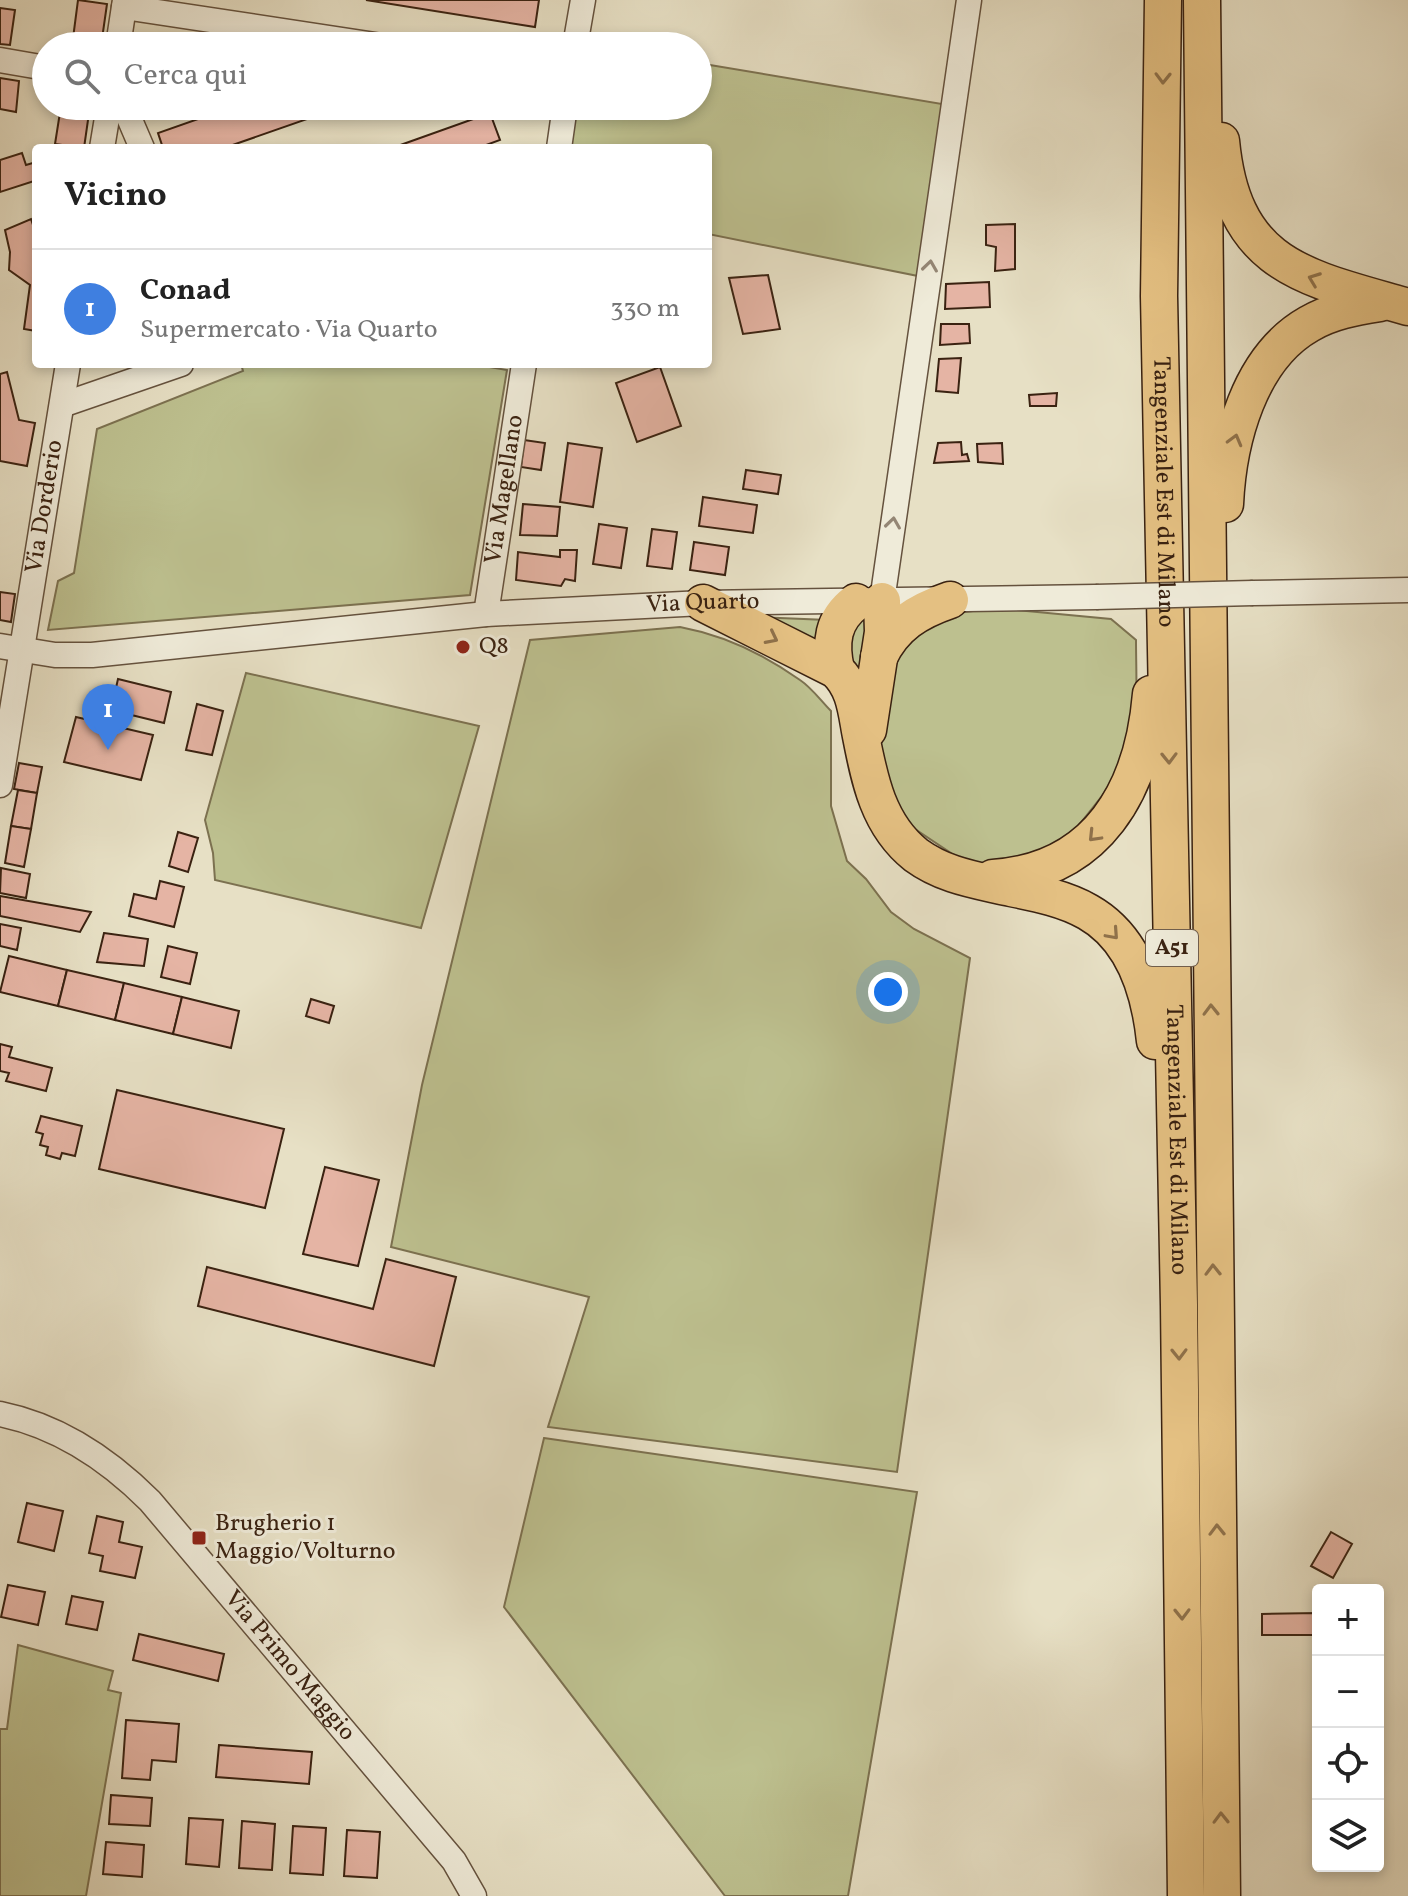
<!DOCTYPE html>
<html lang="it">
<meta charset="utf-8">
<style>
:root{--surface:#fff;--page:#f2f2f2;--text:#222;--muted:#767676;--line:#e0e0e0;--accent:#2563eb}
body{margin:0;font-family:Vollkorn,serif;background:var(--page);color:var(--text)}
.controls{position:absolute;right:24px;bottom:24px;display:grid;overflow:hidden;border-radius:8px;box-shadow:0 4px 12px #0003}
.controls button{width:72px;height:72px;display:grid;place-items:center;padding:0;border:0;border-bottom:2px solid var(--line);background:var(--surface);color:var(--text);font:40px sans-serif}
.you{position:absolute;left:888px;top:992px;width:28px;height:28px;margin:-20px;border:6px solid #fff;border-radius:50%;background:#1a73e8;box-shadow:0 0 0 12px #1a73e833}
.badge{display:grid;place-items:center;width:52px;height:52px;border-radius:50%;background:var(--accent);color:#fff;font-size:26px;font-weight:700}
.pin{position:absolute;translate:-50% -66px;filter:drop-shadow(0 2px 4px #0008)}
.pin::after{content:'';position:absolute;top:42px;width:28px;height:24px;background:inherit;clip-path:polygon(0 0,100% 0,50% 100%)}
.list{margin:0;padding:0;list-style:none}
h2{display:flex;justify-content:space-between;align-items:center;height:104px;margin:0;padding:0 32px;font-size:34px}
h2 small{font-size:26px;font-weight:400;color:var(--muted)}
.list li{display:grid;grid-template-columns:52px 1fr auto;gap:24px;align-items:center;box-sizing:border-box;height:120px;padding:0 32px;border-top:2px solid var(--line)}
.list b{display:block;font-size:30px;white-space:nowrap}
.list p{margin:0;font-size:26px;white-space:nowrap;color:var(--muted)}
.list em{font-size:26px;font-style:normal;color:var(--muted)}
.icon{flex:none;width:44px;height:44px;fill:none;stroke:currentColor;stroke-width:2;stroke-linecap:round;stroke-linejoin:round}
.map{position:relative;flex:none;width:1408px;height:1896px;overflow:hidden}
.search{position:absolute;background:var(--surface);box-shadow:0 4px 12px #0003;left:32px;top:32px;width:680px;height:88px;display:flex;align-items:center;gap:20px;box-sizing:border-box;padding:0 28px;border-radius:44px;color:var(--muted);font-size:30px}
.panel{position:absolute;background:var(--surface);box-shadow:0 4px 12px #0003;left:32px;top:144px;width:680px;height:224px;border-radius:8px}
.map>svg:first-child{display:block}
.green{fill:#bdc08f;stroke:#7c7150;stroke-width:2}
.building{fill:#e5b4a4;stroke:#3a2211;stroke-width:2}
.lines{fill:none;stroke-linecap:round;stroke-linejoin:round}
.minor-casing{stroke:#65523e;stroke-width:27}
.highway-casing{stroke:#3a2211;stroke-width:39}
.minor{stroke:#efebd9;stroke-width:24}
.highway{stroke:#e4c082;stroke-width:36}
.minor-bridge-casing{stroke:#65523e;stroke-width:27;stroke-linecap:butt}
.minor-bridge{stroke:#efebd9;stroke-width:24}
.oneway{stroke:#8f714a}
.oneway2{stroke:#948675}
.poi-dot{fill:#8f2418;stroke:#efebd9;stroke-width:3}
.labels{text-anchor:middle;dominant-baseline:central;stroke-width:6;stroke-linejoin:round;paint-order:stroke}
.shield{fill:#efebd9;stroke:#705e4d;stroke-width:2}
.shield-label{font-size:22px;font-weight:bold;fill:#3a2211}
.street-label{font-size:24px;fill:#3a2211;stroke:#efebd9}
.poi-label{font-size:24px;fill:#3a2211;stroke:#efebd9;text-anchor:start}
</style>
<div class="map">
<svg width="1408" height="1896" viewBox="0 0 1408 1896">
<rect width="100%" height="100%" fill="#e7e0c5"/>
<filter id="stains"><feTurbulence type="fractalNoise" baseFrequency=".0025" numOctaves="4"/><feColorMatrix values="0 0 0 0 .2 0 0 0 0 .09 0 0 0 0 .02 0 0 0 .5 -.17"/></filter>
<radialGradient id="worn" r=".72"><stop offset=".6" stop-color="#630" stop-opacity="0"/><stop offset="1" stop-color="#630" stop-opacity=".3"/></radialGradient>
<g class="green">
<path d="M698,63L948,105L923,277L708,234V148H568L575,106H698Z"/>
<path d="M241,364H472L507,370L470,595L48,630L58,581L74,573L97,429L243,371Z"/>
<path d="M996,608L1111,619L1136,640C1136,676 1139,716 1130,751C1124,773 1074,830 1058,851L978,866L957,857L903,821L880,763V723L888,667L906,633L942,615Z"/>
<path d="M753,617L827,620L821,652Z"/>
<path d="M862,619L870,620L862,690L843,638Z"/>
<path d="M680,627C723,635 765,655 800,680C812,688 821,701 831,711V806L847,861L866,879L891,912L914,929L970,958L897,1472L548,1427L589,1297L391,1247L422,1085L530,640Z"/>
<path d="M246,673L479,726L421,928L215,880L213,853L205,820Z"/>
<path d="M544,1438L917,1492L848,1896H725L504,1607Z"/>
<path d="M18,1645L113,1671L108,1690L121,1693L86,1896H0V1729H7Z"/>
</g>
<g class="building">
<path d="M78,0L107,4L101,46H72Z"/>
<path d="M366,0H539L535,27Z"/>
<path d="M0,8L15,10L10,45L0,44Z"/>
<path d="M0,78L19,81L16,112L0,109Z"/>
<path d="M61,106H90L84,148L55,144Z"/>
<path d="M235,106H309L313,117L224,148H163L158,133Z"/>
<path d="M490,113L500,140L478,148H392Z"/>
<path d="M22,153L26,165L36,162V188L34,181L0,192V160Z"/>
<path d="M31,219L36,234V331L24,329L30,285L9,270L10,252L5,230Z"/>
<path d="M1015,224V269L995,271L996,247L986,245V225Z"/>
<path d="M768,275L780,329L743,334L729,278Z"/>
<path d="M989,282L990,307L945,309L946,284Z"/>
<path d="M941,324H969L970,343L940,345Z"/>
<path d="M961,358L958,393L936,391L939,359Z"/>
<path d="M660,367L681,426L637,442L616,383Z"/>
<path d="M7,372L19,420L35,423L27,466L0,461V374Z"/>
<path d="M1057,393L1056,406H1030L1029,395Z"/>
<path d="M524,440L545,443L541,470L521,467Z"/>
<path d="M961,442L962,455L967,454L969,461L934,463L938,443Z"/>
<path d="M568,443L602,448L593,507L560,502Z"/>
<path d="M1002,443L1003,464L978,462L977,444Z"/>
<path d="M746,470L781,475L778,494L743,489Z"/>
<path d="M703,497L757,505L753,533L699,526Z"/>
<path d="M523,504L560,507L557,536L520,535Z"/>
<path d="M599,524L627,528L621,568L593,564Z"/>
<path d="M652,529L677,532L672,569L647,566Z"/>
<path d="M694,542L729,547L725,575L690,570Z"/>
<path d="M560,550H577L575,581L565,579L561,586L516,580L518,552L560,557Z"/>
<path d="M0,592L15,594L11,622L0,620Z"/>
<path d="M118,679L171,692L164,723L111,710Z"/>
<path d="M197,704L223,711L212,755L186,750Z"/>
<path d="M76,717L153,735L141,780L64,762Z"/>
<path d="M19,763L42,767L37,793L14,789Z"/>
<path d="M18,790L37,793L31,829L11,826Z"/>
<path d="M11,826L31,829L24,867L5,863Z"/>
<path d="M178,832L198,838L188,872L169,866Z"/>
<path d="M1,868L30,874L26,898L0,893Z"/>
<path d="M160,881L184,887L174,927L129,916L134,894L156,899Z"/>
<path d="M0,896L91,912L80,932L0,916Z"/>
<path d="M0,924L21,928L17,950L0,946Z"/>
<path d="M104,933L148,939L144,966L97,962Z"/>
<path d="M168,946L197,953L190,984L161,977Z"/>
<path d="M9,956L67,970L58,1006L0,992Z"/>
<path d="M67,970L124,983L115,1020L58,1006Z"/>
<path d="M124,983L182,997L173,1034L115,1020Z"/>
<path d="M182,997L239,1011L231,1048L173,1034Z"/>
<path d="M311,999L334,1006L329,1023L306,1016Z"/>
<path d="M0,1044L12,1047L9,1057L52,1068L46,1091L6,1081L9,1073L0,1071Z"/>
<path d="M117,1090L284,1129L265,1208L99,1169Z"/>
<path d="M41,1116L82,1126L75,1156L62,1153L60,1159L46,1155L48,1147L40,1145L43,1134L36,1132Z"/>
<path d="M325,1167L379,1180L358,1266L303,1254Z"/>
<path d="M386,1259L456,1277L434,1366L198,1306L207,1267L373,1309Z"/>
<path d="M27,1503L63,1511L54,1551L18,1542Z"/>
<path d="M97,1516L123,1522L119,1542L142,1547L135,1578L100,1571L103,1556L89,1553Z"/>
<path d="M1331,1532L1352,1544L1333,1578L1311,1566Z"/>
<path d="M8,1585L45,1592L38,1625L1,1617Z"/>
<path d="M72,1596L103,1602L97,1630L66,1624Z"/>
<path d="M1318,1613V1635H1262V1614Z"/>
<path d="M139,1634L224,1654L218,1681L133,1660Z"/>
<path d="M126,1720L179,1724L176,1762L152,1760L150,1780L122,1778Z"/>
<path d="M219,1745L312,1752L309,1784L216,1777Z"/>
<path d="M111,1795L152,1798L150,1826L109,1824Z"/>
<path d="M189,1818L223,1820L219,1867L186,1864Z"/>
<path d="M242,1821L275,1824L272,1870L239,1868Z"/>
<path d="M293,1826L326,1828L323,1875L290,1873Z"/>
<path d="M347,1830L380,1832L377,1878L344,1876Z"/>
<path d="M106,1842L144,1845L142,1877L103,1874Z"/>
</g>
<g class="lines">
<g class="minor-casing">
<g id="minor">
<path d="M124,7L382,46"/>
<path d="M118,46L125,0"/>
<path d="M575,46L583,0"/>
<path d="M0,60L46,68"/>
<path d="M124,106L142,148"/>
<path d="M102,148L109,106"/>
<path d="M559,148L565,106"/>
<path d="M62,405L181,364"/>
<path d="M1253,593L1408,590"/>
<path d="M882,601L969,0"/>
<path id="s1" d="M486,614L524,364"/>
<path id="s2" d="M0,646L55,655H92L486,614L703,603L1096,597"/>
<path id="s3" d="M0,785L68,364"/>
<path id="s4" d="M0,1414C59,1426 108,1459 150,1501L454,1861L474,1896"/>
</g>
</g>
<g class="highway-casing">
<g id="highway">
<path id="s5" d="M1163,0L1159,296L1179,1305L1186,1896"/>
<path d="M1202,0L1222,1896"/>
<path d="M1221,141C1233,267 1304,277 1408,307"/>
<path d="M1225,504C1228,441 1249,358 1309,324C1331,311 1355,307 1380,303"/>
<path d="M703,603L836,670C854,687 856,708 860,731C869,777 877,824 916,855C942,874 970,879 1001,886C1030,892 1062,897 1088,912C1134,938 1150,993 1155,1041"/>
<path d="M879,657C894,625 918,611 950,600"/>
<path d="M836,670C830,643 832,620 856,602"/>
<path d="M868,730L883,632L882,601"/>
<path d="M993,878C1098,871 1143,790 1151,694"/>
</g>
</g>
<use href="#minor" class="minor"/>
<use href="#highway" class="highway"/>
<g class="minor-bridge-casing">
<path id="minor-bridge" d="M1096,597L1253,593"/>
</g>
<use href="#minor-bridge" class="minor-bridge"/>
</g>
<defs><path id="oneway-chevron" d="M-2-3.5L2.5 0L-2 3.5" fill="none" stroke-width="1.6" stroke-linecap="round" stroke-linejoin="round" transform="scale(2)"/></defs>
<g class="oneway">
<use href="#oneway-chevron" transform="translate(1163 78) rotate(91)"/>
<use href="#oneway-chevron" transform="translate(1314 279) rotate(-159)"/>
<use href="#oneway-chevron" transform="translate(1235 440) rotate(-75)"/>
<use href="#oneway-chevron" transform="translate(772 638) rotate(27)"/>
<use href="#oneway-chevron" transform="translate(1169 758) rotate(89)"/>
<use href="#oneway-chevron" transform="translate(1094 836) rotate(134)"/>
<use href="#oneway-chevron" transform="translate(1113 934) rotate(48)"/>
<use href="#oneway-chevron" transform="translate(1211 1010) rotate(-91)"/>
<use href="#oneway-chevron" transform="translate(1213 1270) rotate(-91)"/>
<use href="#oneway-chevron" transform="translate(1179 1354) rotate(89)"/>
<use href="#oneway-chevron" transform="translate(1217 1530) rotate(-91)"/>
<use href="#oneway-chevron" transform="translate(1182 1614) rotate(89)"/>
<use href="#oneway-chevron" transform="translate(1221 1818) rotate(-91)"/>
</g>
<g class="oneway2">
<use href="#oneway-chevron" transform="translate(930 266) rotate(-82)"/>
<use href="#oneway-chevron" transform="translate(893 523) rotate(-82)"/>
</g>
<g class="poi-dot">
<circle cx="463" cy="647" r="8"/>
<rect x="191" y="1530" width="16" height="16" rx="4"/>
</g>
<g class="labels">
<rect class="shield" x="1146" y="930" width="52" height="36" rx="6"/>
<g class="shield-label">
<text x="1172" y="948">A51</text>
</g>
<g class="street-label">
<text stroke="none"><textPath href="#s1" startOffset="126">Via Magellano</textPath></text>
<text stroke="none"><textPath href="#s5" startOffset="492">Tangenziale Est di Milano</textPath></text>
<text stroke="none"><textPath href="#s3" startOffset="282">Via Dorderio</textPath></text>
<text stroke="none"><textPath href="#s2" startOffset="706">Via Quarto</textPath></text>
<text stroke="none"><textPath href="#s5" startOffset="1140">Tangenziale Est di Milano</textPath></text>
<text stroke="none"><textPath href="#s4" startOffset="392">Via Primo Maggio</textPath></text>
</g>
<g class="poi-label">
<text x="479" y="647">Q8</text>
<text x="215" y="1524">Brugherio 1<tspan x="215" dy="28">Maggio/Volturno</tspan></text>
</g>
</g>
<rect width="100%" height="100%" filter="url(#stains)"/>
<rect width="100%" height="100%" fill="url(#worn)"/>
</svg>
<div class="controls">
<button>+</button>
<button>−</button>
<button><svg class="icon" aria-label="locate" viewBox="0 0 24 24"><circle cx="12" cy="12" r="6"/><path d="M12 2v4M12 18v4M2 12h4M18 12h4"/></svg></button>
<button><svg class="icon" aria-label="layers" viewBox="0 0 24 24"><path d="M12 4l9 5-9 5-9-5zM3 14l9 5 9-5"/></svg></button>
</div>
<div class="you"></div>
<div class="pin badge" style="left:108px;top:750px;background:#3f7fe0">1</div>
<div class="search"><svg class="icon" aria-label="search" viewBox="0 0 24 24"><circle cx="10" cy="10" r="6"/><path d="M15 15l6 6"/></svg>Cerca qui</div>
<section class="panel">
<h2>Vicino<small></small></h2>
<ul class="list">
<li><span class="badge" style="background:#3f7fe0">1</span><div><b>Conad</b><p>Supermercato · Via Quarto</p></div><em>330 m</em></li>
</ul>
</section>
</div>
